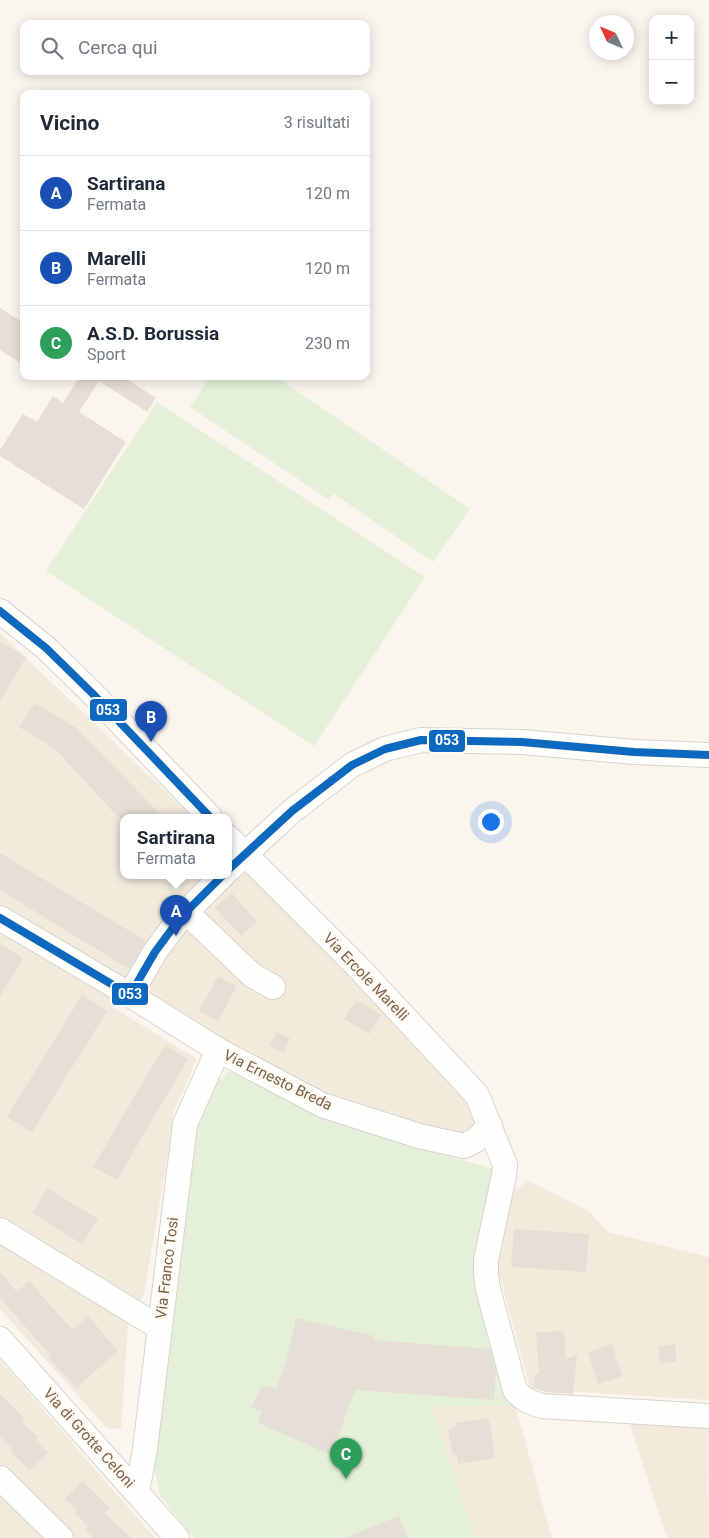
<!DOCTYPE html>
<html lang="it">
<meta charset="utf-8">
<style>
:root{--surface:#fff;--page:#f6f6f7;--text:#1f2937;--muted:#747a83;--line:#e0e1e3;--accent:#5c5a59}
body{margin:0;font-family:Roboto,sans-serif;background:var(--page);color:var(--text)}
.controls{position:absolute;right:15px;top:15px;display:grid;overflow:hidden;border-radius:10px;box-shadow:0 2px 12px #0003}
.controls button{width:45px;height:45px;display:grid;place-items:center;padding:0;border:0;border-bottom:1px solid var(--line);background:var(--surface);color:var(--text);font:25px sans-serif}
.compass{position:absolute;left:589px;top:15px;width:45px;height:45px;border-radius:50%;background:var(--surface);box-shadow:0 2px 12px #0003;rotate:314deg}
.you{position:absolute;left:490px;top:821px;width:18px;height:18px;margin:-12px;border:4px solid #fff;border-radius:50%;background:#1a73e8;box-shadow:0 0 0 8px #1a73e833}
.badge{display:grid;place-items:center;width:32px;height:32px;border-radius:50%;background:var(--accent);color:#fff;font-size:16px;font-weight:700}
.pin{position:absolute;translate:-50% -41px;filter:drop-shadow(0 1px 2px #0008)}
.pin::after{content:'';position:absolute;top:26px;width:18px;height:15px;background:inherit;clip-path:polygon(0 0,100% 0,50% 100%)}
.popup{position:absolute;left:120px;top:814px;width:112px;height:65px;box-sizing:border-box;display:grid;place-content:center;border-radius:10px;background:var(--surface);filter:drop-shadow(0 1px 4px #0005);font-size:16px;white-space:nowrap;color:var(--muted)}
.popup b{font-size:19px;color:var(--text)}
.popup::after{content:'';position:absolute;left:50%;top:100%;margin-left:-10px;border:10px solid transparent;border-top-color:var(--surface)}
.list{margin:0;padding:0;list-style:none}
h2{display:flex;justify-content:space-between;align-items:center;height:65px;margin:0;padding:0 20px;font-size:21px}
h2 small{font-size:16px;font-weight:400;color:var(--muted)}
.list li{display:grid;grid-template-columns:32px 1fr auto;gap:15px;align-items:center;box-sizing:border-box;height:75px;padding:0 20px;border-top:1px solid var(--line)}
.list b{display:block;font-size:19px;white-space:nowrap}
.list p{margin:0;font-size:16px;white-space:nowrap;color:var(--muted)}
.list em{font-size:16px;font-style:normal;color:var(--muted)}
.icon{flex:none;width:28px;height:28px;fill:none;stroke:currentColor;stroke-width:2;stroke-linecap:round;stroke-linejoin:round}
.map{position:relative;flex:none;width:709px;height:1538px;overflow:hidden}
.search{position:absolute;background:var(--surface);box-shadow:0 2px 12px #0003;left:20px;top:20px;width:350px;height:55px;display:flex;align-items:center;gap:12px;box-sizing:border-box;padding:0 18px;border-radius:10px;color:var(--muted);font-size:19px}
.panel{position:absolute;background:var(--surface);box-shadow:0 2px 12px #0003;left:20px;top:90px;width:350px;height:290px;border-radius:10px}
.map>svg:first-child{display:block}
.residential{fill:#f3eadc}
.green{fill:#e4f1d8}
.building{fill:#e7dfd5}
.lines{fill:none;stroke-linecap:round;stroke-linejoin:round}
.minor-casing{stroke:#d9d3cc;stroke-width:26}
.minor{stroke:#fefefc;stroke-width:24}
.bus-1-casing{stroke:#fffbf2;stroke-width:11}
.bus-1{stroke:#0c69bf;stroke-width:8}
.labels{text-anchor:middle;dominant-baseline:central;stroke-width:4;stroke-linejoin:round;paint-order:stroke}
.street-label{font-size:15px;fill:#7b614a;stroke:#fffbf2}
.line-badge{stroke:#fffbf2;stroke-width:2}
.badge-label{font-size:14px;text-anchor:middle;font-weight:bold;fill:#fff}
</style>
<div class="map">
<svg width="709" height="1538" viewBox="0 0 709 1538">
<rect width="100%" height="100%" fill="#faf6ee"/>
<g class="residential">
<path d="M0,633L192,817H124V875H209L111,1006L197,1059L174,1111L167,1161L144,1293L128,1324L121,1429L107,1428L0,1309Z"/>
<path d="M243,867L444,1071L479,1116L473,1131L462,1133L418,1125L335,1100L260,1064L142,989L169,942Z"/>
<path d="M527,1180L589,1211L608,1232L709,1257V1400L530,1389L494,1255L510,1187L519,1188Z"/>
<path d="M0,1360L155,1538H0Z"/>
<path d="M515,1405L552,1538H475L431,1407Z"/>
<path d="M628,1419L709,1423L708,1538H667Z"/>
</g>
<g class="green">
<path d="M211,376H275L470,509L433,562L334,494L329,500L190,407Z"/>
<path d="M157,402L425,577L314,746L46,571Z"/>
<path d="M229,1071L355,1129L498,1170L475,1283L515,1405L432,1407L475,1538H194L160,1496L154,1468V1447L196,1117L211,1087Z"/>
</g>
<g class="building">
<path d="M0,308L24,323V365L0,350Z"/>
<path d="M80,376H122L156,398L147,412L99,381L79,412L126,442L84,509L0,456V450L23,414L37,422L53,396L63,403Z"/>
<path d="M0,641L26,657L0,701Z"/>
<path d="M34,703L75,727L163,817H118L55,749L19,727Z"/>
<path d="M0,853L146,941L129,969L0,890Z"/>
<path d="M232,893L257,922L241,936L215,908Z"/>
<path d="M0,944L23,958L0,996Z"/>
<path d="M218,976L237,986L218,1021L199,1011Z"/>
<path d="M82,995L107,1011L32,1132L7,1117Z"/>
<path d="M356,1000L381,1015L369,1034L344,1019Z"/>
<path d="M276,1032L290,1038L284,1053L269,1046Z"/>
<path d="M165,1045L188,1059L117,1180L93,1167Z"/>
<path d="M47,1188L98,1219L82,1244L32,1213Z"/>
<path d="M514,1229L589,1234L586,1272L511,1267Z"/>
<path d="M0,1272L17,1292L29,1281L72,1330L88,1316L118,1351L76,1388L49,1358L51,1356L0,1298Z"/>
<path d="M296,1318L375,1336L373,1340L490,1349L496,1373L494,1400L355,1390L331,1455L258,1423L262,1412L251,1407L262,1385L276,1389L286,1362Z"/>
<path d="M564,1331L566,1359L577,1355L573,1394L545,1392L534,1388L535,1373L539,1374L536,1332Z"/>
<path d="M612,1344L622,1376L598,1384L588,1352Z"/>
<path d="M675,1344L677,1361L660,1364L658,1346Z"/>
<path d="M0,1394L25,1419L22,1422L38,1437L35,1440L48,1453L30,1471L11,1452L13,1450L0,1437Z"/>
<path d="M489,1418L495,1458L458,1464L457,1455H453L448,1431L451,1430V1428L456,1427L455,1423Z"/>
<path d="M82,1481L110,1508L105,1513L131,1538H94L85,1530L88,1526L74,1513L77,1511L65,1499Z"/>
<path d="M399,1516L407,1538H347L346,1537Z"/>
</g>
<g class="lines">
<g class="minor-casing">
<g id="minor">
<path d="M0,611L46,648L93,694L210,817"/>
<path d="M228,837L357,966L477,1095L505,1165L504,1175L486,1260V1274L488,1289L515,1390C523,1400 530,1402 542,1406L709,1416"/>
<path d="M228,870L292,811L352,765L385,749L421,740L522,742L634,752L709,755"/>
<path d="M186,912L252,975L273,987"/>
<path d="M0,918L130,995L218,1050L322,1105L419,1136L464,1146L476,1140L490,1126"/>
<path d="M130,995L155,952L180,918L223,875"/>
<path d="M0,1230L160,1328"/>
<path d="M0,1339L177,1538"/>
<path d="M0,1478L61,1538"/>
<path d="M137,1492L145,1449L185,1124L218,1050"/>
</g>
</g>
<use href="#minor" class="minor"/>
<g class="bus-1-casing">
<g id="bus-1">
<path d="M0,611L46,648L93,694L210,817"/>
<path d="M228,870L292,811L352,765L385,749L421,740L522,742L634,752L709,755"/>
<path d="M0,918L130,995L155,952L180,918L223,875"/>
</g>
</g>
<use href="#bus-1" class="bus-1"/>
</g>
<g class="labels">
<g class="street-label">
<text transform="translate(366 977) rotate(46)">Via Ercole Marelli</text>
<text transform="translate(278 1080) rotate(26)">Via Ernesto Breda</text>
<text transform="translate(167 1268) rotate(-83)">Via Franco Tosi</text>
<text transform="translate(89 1438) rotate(48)">Via di Grotte Celoni</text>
</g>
</g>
<g class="line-badge">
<rect x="89" y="698" width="39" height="24" rx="5" fill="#0c69bf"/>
<rect x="428" y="729" width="38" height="24" rx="5" fill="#0c69bf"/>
<rect x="111" y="982" width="38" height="24" rx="5" fill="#0c69bf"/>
</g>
<g class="badge-label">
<text x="108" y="715">053</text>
<text x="447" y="745">053</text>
<text x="130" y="999">053</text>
</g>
</svg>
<div class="controls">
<button>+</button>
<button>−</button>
</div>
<svg class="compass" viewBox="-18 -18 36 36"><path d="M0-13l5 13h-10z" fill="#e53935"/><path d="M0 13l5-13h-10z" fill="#747a83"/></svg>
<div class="you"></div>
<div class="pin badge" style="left:176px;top:936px;background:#1a4fb4">A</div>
<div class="popup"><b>Sartirana</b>Fermata</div>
<div class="pin badge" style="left:151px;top:742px;background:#1a4fb4">B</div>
<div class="pin badge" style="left:346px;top:1479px;background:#2e9e5b">C</div>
<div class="search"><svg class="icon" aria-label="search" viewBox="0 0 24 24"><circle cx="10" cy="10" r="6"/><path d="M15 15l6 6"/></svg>Cerca qui</div>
<section class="panel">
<h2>Vicino<small>3 risultati</small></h2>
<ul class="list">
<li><span class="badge" style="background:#1a4fb4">A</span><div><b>Sartirana</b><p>Fermata</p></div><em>120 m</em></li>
<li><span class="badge" style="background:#1a4fb4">B</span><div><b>Marelli</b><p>Fermata</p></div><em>120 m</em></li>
<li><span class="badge" style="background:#2e9e5b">C</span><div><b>A.S.D. Borussia</b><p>Sport</p></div><em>230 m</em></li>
</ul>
</section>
</div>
